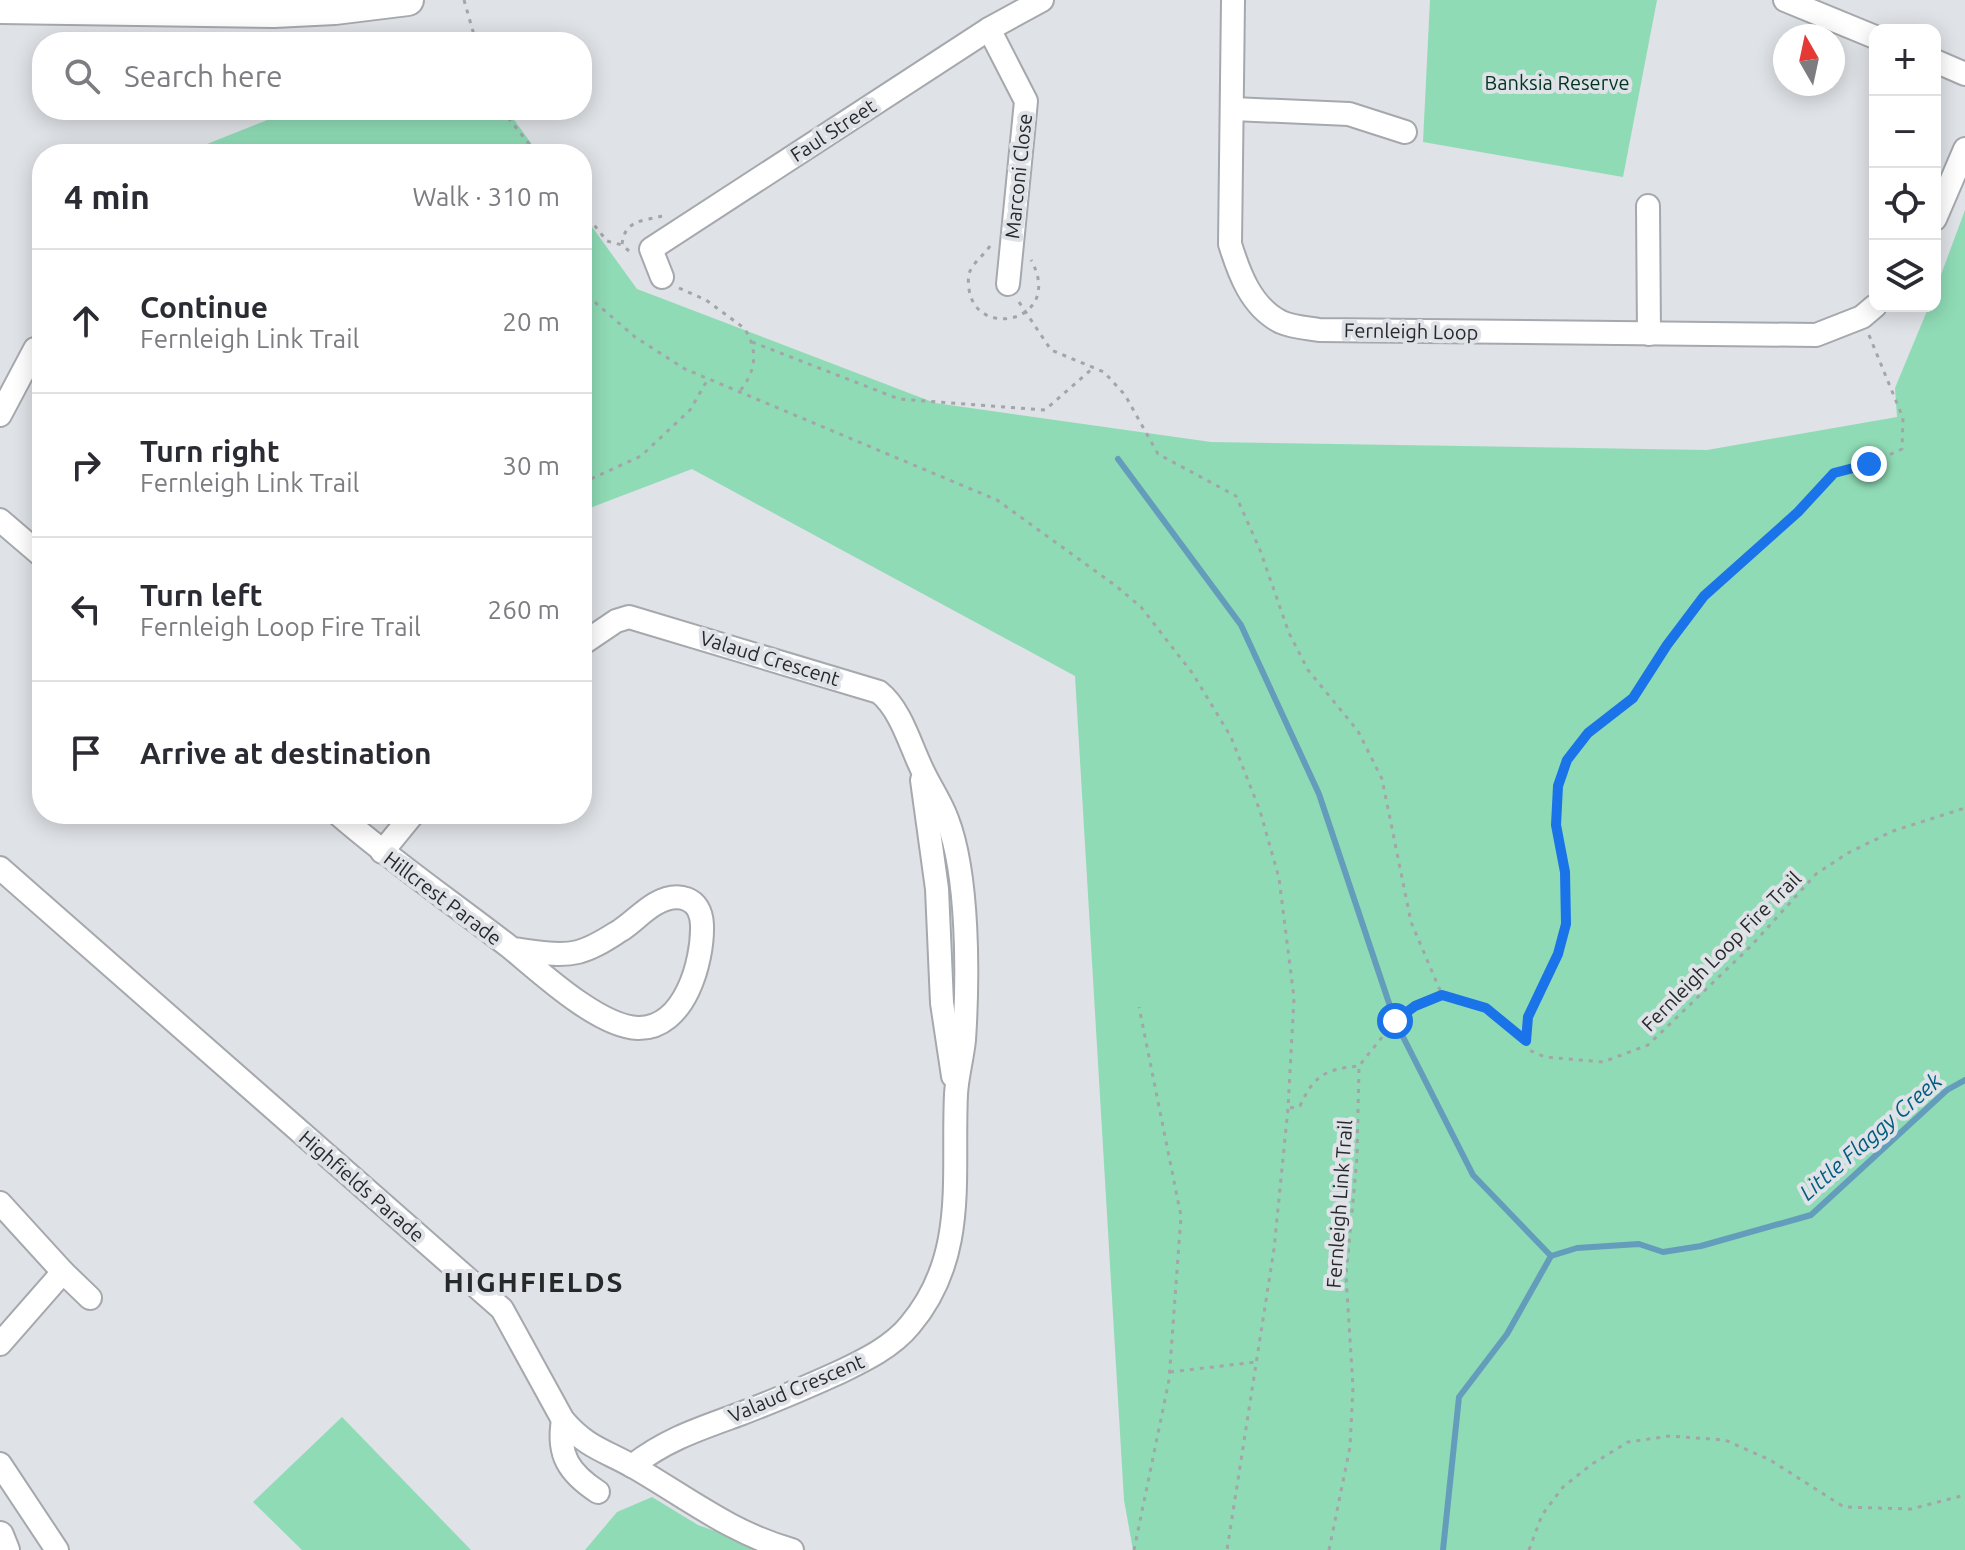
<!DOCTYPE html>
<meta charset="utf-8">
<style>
:root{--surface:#fff;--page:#f2f2f3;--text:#2b2b33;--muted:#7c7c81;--line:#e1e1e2}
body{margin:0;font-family:Ubuntu,sans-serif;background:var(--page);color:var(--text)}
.controls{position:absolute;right:24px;top:24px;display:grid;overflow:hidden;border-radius:16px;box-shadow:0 4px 20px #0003}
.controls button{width:72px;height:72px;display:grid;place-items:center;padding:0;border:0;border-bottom:2px solid var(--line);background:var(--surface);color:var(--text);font:40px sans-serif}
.compass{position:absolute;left:1773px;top:24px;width:72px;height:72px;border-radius:50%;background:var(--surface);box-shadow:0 4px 20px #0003;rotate:351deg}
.stop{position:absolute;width:24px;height:24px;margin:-18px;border:6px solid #1a73e8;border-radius:50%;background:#fff}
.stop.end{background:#1a73e8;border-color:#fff;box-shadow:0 2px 8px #0008}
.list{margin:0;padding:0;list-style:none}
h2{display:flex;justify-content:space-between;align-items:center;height:104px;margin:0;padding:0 32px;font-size:34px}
h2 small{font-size:26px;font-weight:400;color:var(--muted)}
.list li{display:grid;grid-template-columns:52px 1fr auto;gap:24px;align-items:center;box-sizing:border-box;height:144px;padding:0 32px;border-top:2px solid var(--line)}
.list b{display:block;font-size:30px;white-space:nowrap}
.list p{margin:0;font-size:26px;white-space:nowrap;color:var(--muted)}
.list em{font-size:26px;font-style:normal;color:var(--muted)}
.icon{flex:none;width:44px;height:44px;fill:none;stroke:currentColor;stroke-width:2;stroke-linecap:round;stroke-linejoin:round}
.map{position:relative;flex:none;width:1965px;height:1550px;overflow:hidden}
.search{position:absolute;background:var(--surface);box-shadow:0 4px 20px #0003;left:32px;top:32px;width:560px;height:88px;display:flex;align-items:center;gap:20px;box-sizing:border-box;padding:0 28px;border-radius:32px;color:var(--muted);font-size:30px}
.panel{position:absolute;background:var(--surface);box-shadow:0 4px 20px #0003;left:32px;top:144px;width:560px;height:680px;border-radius:32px}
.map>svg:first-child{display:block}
.green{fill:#8fdbb6}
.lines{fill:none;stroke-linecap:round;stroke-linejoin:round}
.stream{stroke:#649dbc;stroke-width:6}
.minor-casing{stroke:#a5a8ac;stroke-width:26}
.major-casing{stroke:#a5a8ac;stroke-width:30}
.highway-casing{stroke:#a5a8ac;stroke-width:34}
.path{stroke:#a3a5a8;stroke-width:3;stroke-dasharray:4 6;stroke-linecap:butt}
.minor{stroke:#fff;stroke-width:22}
.major{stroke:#fff;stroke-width:26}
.highway{stroke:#fff;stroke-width:30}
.route{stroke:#1a73e8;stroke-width:10}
.labels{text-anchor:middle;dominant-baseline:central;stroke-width:8;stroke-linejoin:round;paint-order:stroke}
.park-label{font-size:20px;fill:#003421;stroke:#dfe2e6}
.street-label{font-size:20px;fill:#27282a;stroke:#dfe2e6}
.water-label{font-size:22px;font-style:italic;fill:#005d81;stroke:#dfe2e6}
.district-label{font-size:28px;font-weight:bold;letter-spacing:2px;fill:#27282a;stroke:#dfe2e6}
</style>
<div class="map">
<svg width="1965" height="1550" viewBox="0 0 1965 1550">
<rect width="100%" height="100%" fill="#dfe2e6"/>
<g class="green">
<path d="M1430,0H1657L1623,177L1423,142Z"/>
<path d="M311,110H507L539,154H182L285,113Z"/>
<path d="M1965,210V1550H1133L1124,1500L1075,676L692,469L582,511V213L637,289L935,403L1211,442L1707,450L1897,417L1895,388L1929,306H1935V291Z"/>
<path d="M342,1417L471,1550H472H302L253,1502Z"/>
<path d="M652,1497L698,1525L768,1550H585L617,1512Z"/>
</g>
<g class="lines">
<g class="stream">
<path d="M1118,459L1241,625L1319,794L1395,1021L1473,1175L1551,1256"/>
<path d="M1443,1550L1459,1397L1507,1334L1551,1256L1577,1248L1639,1244L1663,1252L1701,1246L1811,1215L1947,1090L1965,1080"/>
</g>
<g class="minor-casing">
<g id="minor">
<path d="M1233,0L1230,244C1239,273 1251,307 1281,322C1292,327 1307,328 1319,330L1816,335L1862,317L1875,306"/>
<path d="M1785,0L1875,37"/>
<path d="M989,29L1026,101L1008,284"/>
<path d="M1935,61L1965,74"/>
<path d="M1233,109L1349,114L1405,132"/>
<path d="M1648,206L1649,334"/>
<path d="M1935,219L1965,149"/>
<path d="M662,277L651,249L989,29L1042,0"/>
<path d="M0,415L35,349"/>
<path d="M0,520L42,556"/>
<path d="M582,644L616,621L629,617L879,692C900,709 909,741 920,765C928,784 940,800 947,819C969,876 968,979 964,1040C962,1059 957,1076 956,1094C952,1177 968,1256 910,1325C892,1347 865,1360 840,1372C807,1387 774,1401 740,1414C699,1429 667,1439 632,1466"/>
<path d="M922,780L937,889L942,1003L953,1076"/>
<path d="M338,814C393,862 453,903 511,948C540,972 599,1027 638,1028C685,1029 703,961 702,925C701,897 678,891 655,904C643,911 633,922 621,930C608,938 594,948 578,952C557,957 533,951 512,949"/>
<path d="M382,852L413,814"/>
<path d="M0,868L502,1309L563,1420C587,1448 604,1450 634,1467C686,1497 733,1534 792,1550"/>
<path d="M0,1203L63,1272"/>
<path d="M0,1344L63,1272L90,1298"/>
<path d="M563,1420C557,1455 569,1473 598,1492"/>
<path d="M0,1464L57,1550"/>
</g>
</g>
<g class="major-casing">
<path id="major" d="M0,1535L6,1550"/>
</g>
<g class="highway-casing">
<path id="highway" d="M0,8L274,12L335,9L408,0"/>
</g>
<g class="path">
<path d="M464,0L476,42"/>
<path d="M502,110L537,154"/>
<path d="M582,210L607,241L622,245"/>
<path d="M990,246C984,255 975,261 970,271C968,276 968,283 969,289C976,341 1065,321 1031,260"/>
<path d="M629,251L622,245C624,220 643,221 662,216"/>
<path d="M582,287L590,298L635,337L685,369L997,500L1116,586L1141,607L1193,674L1231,737L1260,811L1279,878L1294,998L1288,1108L1274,1249L1227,1550"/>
<path d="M679,288L706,300L744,328C759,350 756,372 739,392"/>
<path d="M1019,302L1051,350L1104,372L1125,395L1158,454L1236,496L1260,550L1289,633L1308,670L1358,731L1382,779L1411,922L1442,995"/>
<path d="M1869,335L1903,418L1902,449L1869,464L1834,473L1798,512L1704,596L1667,645L1633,698L1588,733L1567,760L1558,786L1556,825L1565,872L1566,924L1558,954L1528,1017L1526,1041L1529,1050L1545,1057L1603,1062L1648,1045L1751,946L1816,874L1848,853L1893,831L1965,808"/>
<path d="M752,342L899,399L1045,410L1093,368"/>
<path d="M582,483L641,456L690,410L708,379"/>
<path d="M1290,1108L1300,1106C1314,1075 1326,1069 1359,1066"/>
<path d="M1170,1372L1256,1362"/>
<path d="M1134,1550L1169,1380L1181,1216L1139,1007"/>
<path d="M1329,1550L1350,1447L1353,1387L1346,1276L1357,1158L1359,1066L1395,1021L1415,1006L1442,995L1486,1008L1526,1041"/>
<path d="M1529,1550L1542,1515L1563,1487L1592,1464L1628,1442L1670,1436L1725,1440L1770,1460L1844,1507L1911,1509L1965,1495"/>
</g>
<use href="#minor" class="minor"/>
<use href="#major" class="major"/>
<use href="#highway" class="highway"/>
</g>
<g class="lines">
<path class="route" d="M1395,1021L1415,1006L1442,995L1486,1008L1526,1041L1528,1017L1558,954L1566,924L1565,872L1556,825L1558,786L1567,760L1588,733L1633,698L1667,645L1704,596L1798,512L1834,473L1869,464"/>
</g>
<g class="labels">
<g class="park-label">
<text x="1557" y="82">Banksia Reserve</text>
</g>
<g class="street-label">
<text transform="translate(833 130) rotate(-33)">Faul Street</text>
<text transform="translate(1018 176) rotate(-84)">Marconi Close</text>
<text transform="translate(1411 331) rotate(1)">Fernleigh Loop</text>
<text transform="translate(770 658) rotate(17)">Valaud Crescent</text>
<text transform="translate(443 898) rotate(37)">Hillcrest Parade</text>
<text transform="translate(1721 951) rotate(-45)">Fernleigh Loop Fire Trail</text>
<text transform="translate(362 1186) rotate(41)">Highfields Parade</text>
<text transform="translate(1339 1204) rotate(-86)">Fernleigh Link Trail</text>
<text transform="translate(796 1388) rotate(-23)">Valaud Crescent</text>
</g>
<g class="water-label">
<text transform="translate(1870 1136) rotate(-41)">Little Flaggy Creek</text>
</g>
<g class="district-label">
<text x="534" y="1281">HIGHFIELDS</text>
</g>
</g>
</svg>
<div class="controls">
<button>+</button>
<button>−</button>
<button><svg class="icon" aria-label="locate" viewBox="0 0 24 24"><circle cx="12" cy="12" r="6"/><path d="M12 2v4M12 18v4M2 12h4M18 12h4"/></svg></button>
<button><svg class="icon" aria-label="layers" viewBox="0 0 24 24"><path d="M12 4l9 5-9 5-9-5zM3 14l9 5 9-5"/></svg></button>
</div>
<svg class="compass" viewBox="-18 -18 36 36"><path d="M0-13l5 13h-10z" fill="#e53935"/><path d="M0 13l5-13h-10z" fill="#7c7c81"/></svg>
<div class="stop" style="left:1395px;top:1021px"></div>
<div class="stop end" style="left:1869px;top:464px"></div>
<div class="search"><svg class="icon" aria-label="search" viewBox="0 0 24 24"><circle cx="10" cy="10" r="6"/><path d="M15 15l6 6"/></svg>Search here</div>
<section class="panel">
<h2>4 min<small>Walk · 310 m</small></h2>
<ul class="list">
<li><svg class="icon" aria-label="ahead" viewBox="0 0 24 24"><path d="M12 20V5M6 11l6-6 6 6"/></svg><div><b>Continue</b><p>Fernleigh Link Trail</p></div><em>20 m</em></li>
<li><svg class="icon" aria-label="right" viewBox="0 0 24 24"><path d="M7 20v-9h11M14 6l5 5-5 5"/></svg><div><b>Turn right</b><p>Fernleigh Link Trail</p></div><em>30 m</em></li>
<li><svg class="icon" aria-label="left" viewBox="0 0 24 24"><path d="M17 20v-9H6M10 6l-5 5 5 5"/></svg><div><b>Turn left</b><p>Fernleigh Loop Fire Trail</p></div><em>260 m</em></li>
<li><svg class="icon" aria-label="arrive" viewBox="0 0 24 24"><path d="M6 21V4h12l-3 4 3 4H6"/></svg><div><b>Arrive at destination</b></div></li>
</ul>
</section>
</div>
